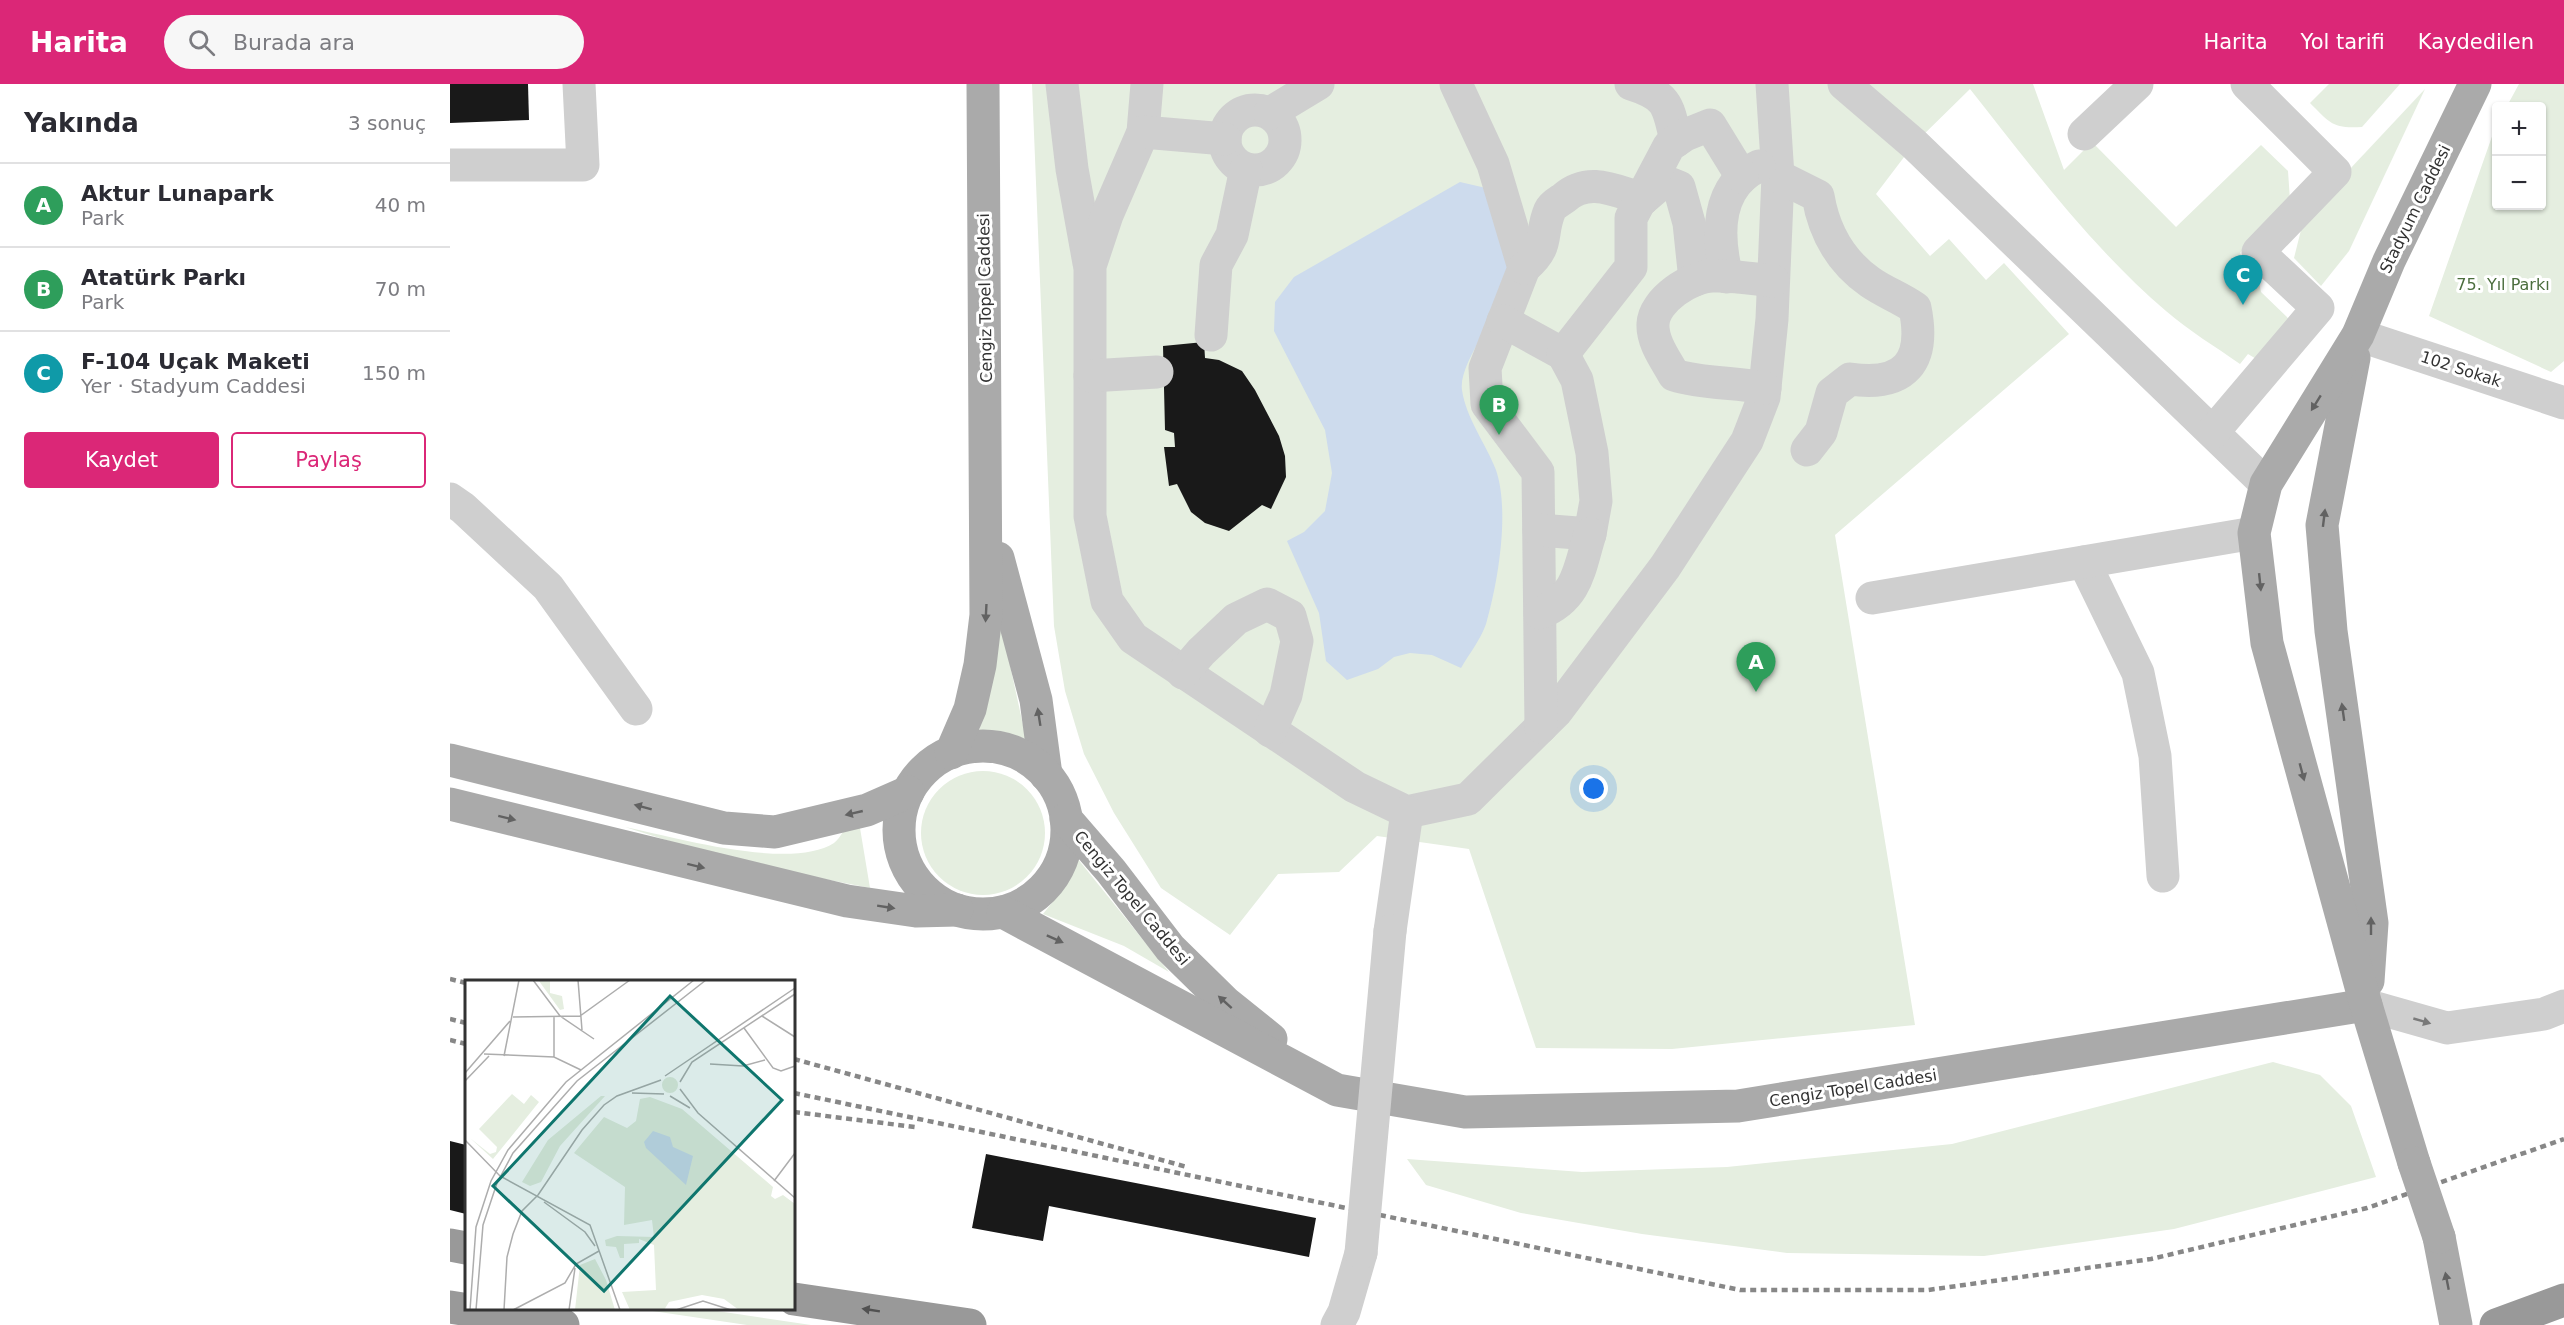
<!DOCTYPE html>
<html lang="tr">
<meta charset="utf-8">
<style>
:root{--surface:#fff;--page:#f7f7f7;--text:#2b2b33;--muted:#7c7c81;--line:#e1e1e2;--accent:#db2777}
body{margin:0;font-family:"DejaVu Sans",sans-serif;background:var(--page);color:var(--text)}
.controls{position:absolute;right:18px;top:18px;display:grid;overflow:hidden;border-radius:6px;box-shadow:0 2px 4px #0004}
.controls button{width:54px;height:54px;display:grid;place-items:center;padding:0;border:0;border-bottom:2px solid var(--line);background:var(--surface);color:var(--text);font:30px sans-serif}
.you{position:absolute;left:1144px;top:705px;width:21px;height:21px;margin:-15px;border:4px solid #fff;border-radius:50%;background:#1a73e8;box-shadow:0 0 0 9px #1a73e833}
.badge{display:grid;place-items:center;width:39px;height:39px;border-radius:50%;background:var(--accent);color:#fff;font-size:20px;font-weight:700}
.pin{position:absolute;translate:-50% -50px;filter:drop-shadow(0 2px 3px #0008)}
.pin::after{content:'';position:absolute;top:32px;width:21px;height:18px;background:inherit;clip-path:polygon(0 0,100% 0,50% 100%)}
.list{margin:0;padding:0;list-style:none}
h2{display:flex;justify-content:space-between;align-items:center;height:78px;margin:0;padding:0 24px;font-size:26px}
h2 small{font-size:20px;font-weight:400;color:var(--muted)}
.list li{display:grid;grid-template-columns:39px 1fr auto;gap:18px;align-items:center;box-sizing:border-box;height:84px;padding:0 24px;border-top:2px solid var(--line)}
.list b{display:block;font-size:22px;white-space:nowrap}
.list p{margin:0;font-size:20px;white-space:nowrap;color:var(--muted)}
.list em{font-size:20px;font-style:normal;color:var(--muted)}
.actions{display:flex;gap:12px;padding:18px 24px}
.actions a{flex:1;padding:14px 0;border:2px solid var(--accent);border-radius:6px;text-align:center;font-size:21px;color:var(--accent)}
.actions .main{background:var(--accent);color:#fff}
.icon{flex:none;width:33px;height:33px;fill:none;stroke:currentColor;stroke-width:2;stroke-linecap:round;stroke-linejoin:round}
.map{position:relative;flex:none;width:2114px;height:1241px;overflow:hidden}
header{display:flex;align-items:center;gap:36px;box-sizing:border-box;height:84px;padding:0 30px;background:var(--accent);color:#fff}
header strong{font-size:28px}
nav{display:flex;gap:33px;margin-inline-start:auto;font-size:21px}
.search{width:420px;height:54px;background:var(--page);display:flex;align-items:center;gap:15px;box-sizing:border-box;padding:0 21px;border-radius:33px;color:var(--muted);font-size:22px}
main{display:flex}
aside{flex:1;background:var(--surface)}
.map>svg:first-child{display:block}
.green{fill:#e5eee0}
.water{fill:#cddbed}
.building{fill:#191919}
.lines{fill:none;stroke-linecap:round;stroke-linejoin:round}
.minor{stroke:#cfcfcf;stroke-width:33}
.major{stroke:#aaa;stroke-width:33}
.highway{stroke:#999;stroke-width:33}
.rail{stroke:#878787;stroke-width:4.5;stroke-dasharray:6 4.5;stroke-linecap:butt}
.minor-bridge{stroke:#cfcfcf;stroke-width:33}
.major-bridge{stroke:#aaa;stroke-width:33}
.oneway{fill:#626262}
.oneway2{fill:#797979}
.oneway3{fill:#515151}
.labels{text-anchor:middle;dominant-baseline:central;stroke-width:6;stroke-linejoin:round;paint-order:stroke}
.street-label{font-size:16px;fill:#323232;stroke:#fff}
.park-label{font-size:16px;fill:#4c6e3e;stroke:#fff}
.inset-road{fill:none;stroke:#adadad;stroke-width:1.5}
.view{fill:#0f766e;fill-opacity:0.15;stroke:#0f766e;stroke-width:3}
.inset-edge{fill:none;stroke:#323232;stroke-width:3}
</style>
<header>
<strong>Harita</strong>
<div class="search"><svg class="icon" aria-label="search" viewBox="0 0 24 24"><circle cx="10" cy="10" r="6"/><path d="M15 15l6 6"/></svg>Burada ara</div>
<nav><a>Harita</a><a>Yol tarifi</a><a>Kaydedilen</a></nav>
</header>
<main>
<aside>
<h2>Yakında<small>3 sonuç</small></h2>
<ul class="list">
<li><span class="badge" style="background:#2e9e5b">A</span><div><b>Aktur Lunapark</b><p>Park</p></div><em>40 m</em></li>
<li><span class="badge" style="background:#2e9e5b">B</span><div><b>Atatürk Parkı</b><p>Park</p></div><em>70 m</em></li>
<li><span class="badge" style="background:#0f9aa8">C</span><div><b>F-104 Uçak Maketi</b><p>Yer · Stadyum Caddesi</p></div><em>150 m</em></li>
</ul>
<div class="actions"><a class="main">Kaydet</a><a>Paylaş</a></div>
</aside>
<div class="map">
<svg width="2114" height="1241" viewBox="0 0 2114 1241">
<rect width="100%" height="100%" fill="#fff"/>
<g class="green">
<path d="M582,0H1583L1614,86L1642,58L1726,143L1811,61L1838,87L1840,116L1790,169L1807,187L1811,208L1841,237L1808,276L1798,270L1790,280C1766,263 1739,247 1716,227C1644,166 1579,80 1520,5L1464,60L1426,110L1480,172L1499,155L1536,196L1554,179L1619,250L1385,451L1465,941L1222,965L1086,964L1019,765L927,752L889,788L828,790L780,851L711,804L664,729L634,670L615,607L604,542Z"/>
<path d="M1879,0H1950L1912,43C1883,45 1880,39 1860,19Z"/>
<path d="M2069,0H2114V277L2101,288L1979,232L2046,41V122H2092V22H2057Z"/>
<path d="M1975,5L1899,167L1871,202L1844,174L1854,134Z"/>
<path d="M549,530L576,655L554,648L529,647Z"/>
<circle cx="533" cy="749" r="62"/>
<path d="M409,738L420,804L282,777L175,743C224,753 341,787 384,759C388,756 390,752 393,748C397,744 404,741 409,738Z"/>
<path d="M627,774L719,888L674,862L593,830L616,801Z"/>
<path d="M1823,978L1870,991L1901,1022L1926,1093L1724,1145L1534,1172L1337,1169L1192,1150L1071,1129L976,1101L957,1075L1132,1088L1277,1083L1502,1060Z"/>
<path d="M189,1225H254L361,1241H297Z"/>
</g>
<path class="water" d="M1010,98L1036,104C1045,129 1061,165 1058,192C1054,226 1008,278 1012,306C1016,334 1036,360 1046,386C1060,427 1048,499 1036,540C1031,555 1019,570 1011,584L982,571L960,569L944,573L928,585L897,596L876,577L869,529L837,457L854,448L875,427L882,389L875,346L824,247L825,218L844,193Z"/>
<g class="building">
<path d="M0,0H78L79,36L0,39Z"/>
<path d="M754,258L755,274L769,276L792,287L805,306L829,352L835,372L836,393L821,425L812,421L779,447L755,439L741,428L727,400L719,402L714,363H725L724,349L715,346L713,262Z"/>
<path d="M0,1057L16,1061V1130L0,1126Z"/>
<path d="M536,1070L866,1134L859,1173L599,1122L593,1157L522,1144Z"/>
</g>
<g class="lines">
<g class="minor">
<path d="M612,0L622,85L639,179"/>
<path d="M697,0L693,48L657,131L640,182V432L657,517L683,554L905,703L957,728L1018,715L1106,628L1215,483L1297,357L1314,313L1322,235L1328,92L1322,0"/>
<path d="M1006,0L1043,80L1074,184L1035,284L1037,320L1088,388L1091,643"/>
<path d="M1181,0C1219,12 1218,22 1226,57"/>
<path d="M1394,0L1464,60L1816,400"/>
<circle cx="805" cy="56" r="30"/>
<path d="M820,29L868,0"/>
<path d="M693,48L775,55"/>
<path d="M1634,50L1687,0"/>
<path d="M0,81H133L129,0"/>
<path d="M1328,92L1368,112C1374,148 1390,177 1420,198C1434,208 1451,214 1465,224C1476,278 1455,303 1400,295L1382,309L1371,348L1357,366"/>
<path d="M1193,115L1214,97L1229,103L1239,139L1245,196"/>
<path d="M1074,184C1101,161 1089,151 1100,126C1102,121 1110,117 1114,114C1139,92 1165,107 1193,115"/>
<path d="M1277,193C1267,153 1265,102 1309,82"/>
<path d="M1053,237L1113,270L1127,296L1142,369L1146,417L1140,450L1089,446"/>
<path d="M761,251L766,181L782,151L796,85"/>
<path d="M1908,251L2114,319"/>
<path d="M1113,270L1181,183V134L1219,62L1235,51L1260,41L1292,93"/>
<path d="M640,292L707,288"/>
<path d="M1315,304C1284,298 1253,300 1224,291C1216,276 1202,258 1203,240C1204,216 1241,192 1263,192C1283,191 1304,195 1323,197"/>
<path d="M1763,348L1868,224L1808,168L1885,88L1797,0"/>
<path d="M0,415L13,424L98,503L186,625"/>
<path d="M1634,478L1688,589L1705,672L1713,792"/>
<path d="M1422,514L1804,449"/>
<path d="M1090,529C1128,514 1129,485 1140,450"/>
<path d="M733,589L751,568L786,535L817,520L840,532L847,557L836,611L820,647"/>
<path d="M940,847L957,728"/>
<path d="M1916,921L1997,944L2094,930L2114,922"/>
<path d="M887,1241L894,1228L911,1169"/>
</g>
<g class="major">
<path d="M1904,274L1872,441L1881,547L1922,839L1918,897"/>
<path d="M548,474L586,616L596,691"/>
<circle cx="533" cy="746" r="84"/>
<path d="M501,669L520,625L530,581L536,531L533,0"/>
<path d="M0,676L274,744L325,748L417,726L458,708"/>
<path d="M0,720L397,817L466,827L507,826"/>
<path d="M616,735L661,787L720,864L775,918L821,955"/>
<path d="M553,828L887,1006L1015,1028L1288,1022L1916,921"/>
<path d="M1964,1079L1916,921L1817,559L1804,449L1816,400L1908,251L1939,177L2025,0"/>
<path d="M1989,1153L2006,1241"/>
</g>
<g class="highway">
<path d="M0,1161L16,1164"/>
<path d="M344,1215L520,1241"/>
<path d="M0,1223L113,1241"/>
<path d="M2046,1241L2114,1216"/>
</g>
<g class="rail">
<path d="M0,895L16,899"/>
<path d="M0,935L16,939"/>
<path d="M0,956L16,960"/>
<path d="M344,975L737,1083"/>
<path d="M344,1009L1290,1206H1478L1701,1175L1917,1124L2114,1055"/>
<path d="M344,1028L465,1043"/>
</g>
<path class="minor-bridge" d="M911,1169L940,847"/>
<path class="major-bridge" d="M1964,1079L1989,1153"/>
</g>
<defs><path id="oneway-solid" d="M-6-.8H1V-3.2L6.5 0L1 3.2V.8H-6Z" transform="scale(1.5)"/></defs>
<g class="oneway">
<use href="#oneway-solid" transform="translate(1866 319) rotate(122)"/>
<use href="#oneway-solid" transform="translate(1874 434) rotate(-83)"/>
<use href="#oneway-solid" transform="translate(1810 498) rotate(84)"/>
<use href="#oneway-solid" transform="translate(536 529) rotate(93)"/>
<use href="#oneway-solid" transform="translate(1893 628) rotate(-98)"/>
<use href="#oneway-solid" transform="translate(589 633) rotate(-99)"/>
<use href="#oneway-solid" transform="translate(1852 688) rotate(75)"/>
<use href="#oneway-solid" transform="translate(193 723) rotate(-165)"/>
<use href="#oneway-solid" transform="translate(404 729) rotate(167)"/>
<use href="#oneway-solid" transform="translate(57 734) rotate(14)"/>
<use href="#oneway-solid" transform="translate(246 782) rotate(14)"/>
<use href="#oneway-solid" transform="translate(436 823) rotate(9)"/>
<use href="#oneway-solid" transform="translate(1921 842) rotate(-90)"/>
<use href="#oneway-solid" transform="translate(605 855) rotate(24)"/>
<use href="#oneway-solid" transform="translate(775 918) rotate(-138)"/>
<use href="#oneway-solid" transform="translate(1997 1197) rotate(-101)"/>
</g>
<use class="oneway2" href="#oneway-solid" transform="translate(1972 937) rotate(16)"/>
<use class="oneway3" href="#oneway-solid" transform="translate(421 1226) rotate(-171)"/>
<g class="labels">
<g class="street-label">
<text transform="translate(1965 125) rotate(-64)">Stadyum Caddesi</text>
<text transform="translate(535 214) rotate(-91)">Cengiz Topel Caddesi</text>
<text transform="translate(2011 285) rotate(18)">102 Sokak</text>
<text transform="translate(682 814) rotate(50)">Cengiz Topel Caddesi</text>
<text transform="translate(1403 1004) rotate(-9)">Cengiz Topel Caddesi</text>
</g>
<g class="park-label">
<text x="2053" y="200">75. Yıl Parkı</text>
</g>
</g>
<g transform="translate(15 896)">
<rect width="330" height="330" fill="#fff"/>
<path d="M85,0V13L97,16L99,29L95,30L74,1ZM197 105a8 8 0 1 1 16 0a8 8 0 1 1-16 0ZM47,114L59,124L66,115L74,122L28,179L5,158L25,174L31,172L32,167L14,149ZM136,116H140L95,166L76,202L65,206L57,202L83,160ZM185,117L217,129L308,207L306,216L310,219L318,215L330,224V330H274L259,319L237,315L204,322L199,330H165L157,312L191,310L189,265L174,259V263L159,264V278H155L151,267L141,266L140,260L152,256L189,257L187,240L159,245L160,207L109,173L139,137L162,148L171,141L175,119ZM130,279L141,300L150,330H110L115,285Z" fill="#e5eee0"/>
<path d="M188,151L205,157L208,167L228,176L221,205L181,168L179,162Z" fill="#cddbed"/>
<path class="inset-road" d="M68,0L95,36L129,59M113,0L117,50M297,36L330,57M48,37L115,36L165,0M279,48L308,88L316,91L330,86M19,74L89,77L116,90M39,76L54,0M89,77V36M245,84L278,86L300,80M0,93L45,41M200,96L330,8M0,101L24,76M215,102L227,82L330,14M215,109L233,133L330,218M167,113L199,114M205,116L225,128M0,160L35,196L125,245L155,330M309,201L330,173M73,215L117,150L139,125L152,116L196,100M79,222L120,252L130,266M5,330L11,247L26,201L43,170L101,102L229,0M11,330L18,245L32,203L48,173L112,101L241,0M39,330L42,277L48,254L57,231L73,215M48,330L100,303L111,284L134,271M104,330L110,288M211,330L238,321L266,330"/>
<path class="view" d="M205,16L317,120L139,311L28,206Z"/>
<rect width="330" height="330" class="inset-edge"/>
</g>
</svg>
<div class="controls">
<button>+</button>
<button>−</button>
</div>
<div class="you"></div>
<div class="pin badge" style="left:1306px;top:608px;background:#2e9e5b">A</div>
<div class="pin badge" style="left:1049px;top:351px;background:#2e9e5b">B</div>
<div class="pin badge" style="left:1793px;top:221px;background:#0f9aa8">C</div>
</div>
</main>
